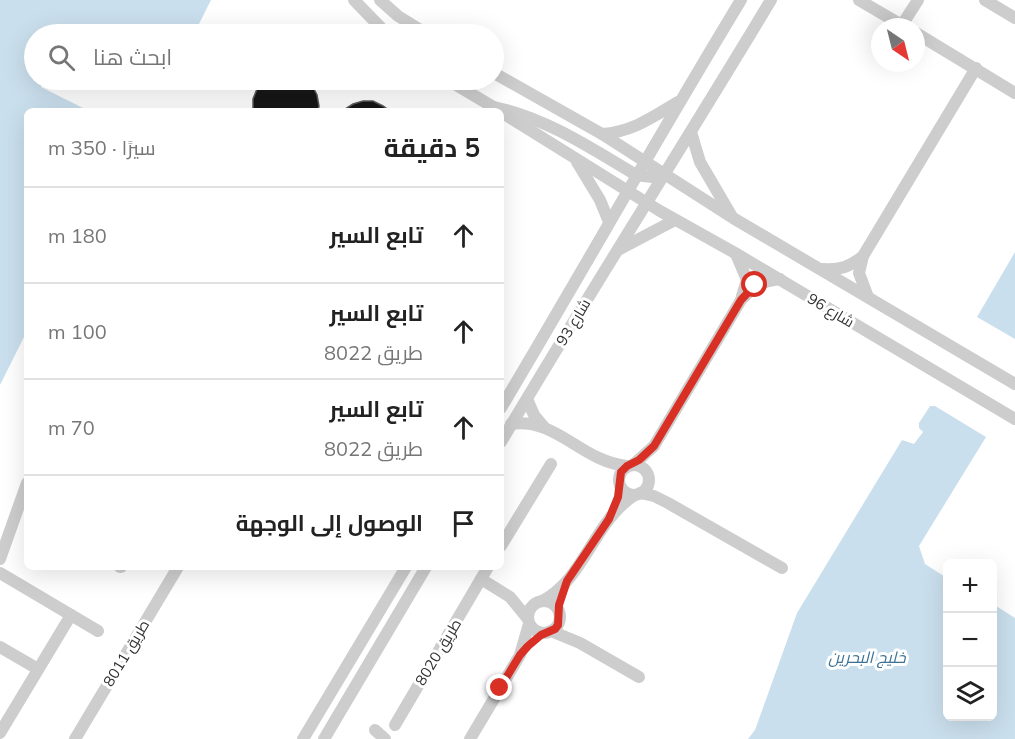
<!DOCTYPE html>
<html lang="ar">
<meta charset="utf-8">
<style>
:root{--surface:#fff;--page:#f6f6f6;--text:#222;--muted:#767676;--line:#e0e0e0}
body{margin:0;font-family:Mulish,Cairo,sans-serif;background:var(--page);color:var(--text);direction:rtl}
.controls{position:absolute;right:18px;bottom:18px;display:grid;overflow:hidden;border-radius:9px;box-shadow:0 6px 24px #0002}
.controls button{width:54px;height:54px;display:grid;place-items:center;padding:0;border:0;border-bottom:2px solid var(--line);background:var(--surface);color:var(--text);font:30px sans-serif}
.compass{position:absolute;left:871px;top:18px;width:54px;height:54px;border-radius:50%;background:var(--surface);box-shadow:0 6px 24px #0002;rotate:145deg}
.stop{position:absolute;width:18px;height:18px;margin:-14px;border:4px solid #d93025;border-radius:50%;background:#fff}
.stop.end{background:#d93025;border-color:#fff;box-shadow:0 2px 6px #0008}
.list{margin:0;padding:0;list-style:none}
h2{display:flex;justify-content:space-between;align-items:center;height:78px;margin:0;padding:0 24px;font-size:26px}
h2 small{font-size:20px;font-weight:400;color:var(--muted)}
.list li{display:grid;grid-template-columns:39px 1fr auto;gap:18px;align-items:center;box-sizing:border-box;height:96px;padding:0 24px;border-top:2px solid var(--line)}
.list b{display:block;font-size:22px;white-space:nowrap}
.list p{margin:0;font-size:20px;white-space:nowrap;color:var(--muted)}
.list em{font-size:20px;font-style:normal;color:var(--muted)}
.icon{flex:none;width:33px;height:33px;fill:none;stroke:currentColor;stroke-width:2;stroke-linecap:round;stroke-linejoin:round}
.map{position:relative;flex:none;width:1015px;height:739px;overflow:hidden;direction:ltr}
.search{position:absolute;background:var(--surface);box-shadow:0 6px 24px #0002;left:24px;top:24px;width:480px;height:66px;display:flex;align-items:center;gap:15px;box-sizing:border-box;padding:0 21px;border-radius:33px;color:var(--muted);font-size:22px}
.panel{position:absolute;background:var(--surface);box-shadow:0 6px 24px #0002;left:24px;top:108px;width:480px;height:462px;border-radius:9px;direction:rtl}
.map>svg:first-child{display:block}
.water{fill:#cadfed}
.building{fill:#171717;stroke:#5d5d5d;stroke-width:1.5}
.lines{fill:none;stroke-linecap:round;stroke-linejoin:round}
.minor{stroke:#cdcdcd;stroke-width:12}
.route{stroke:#d93025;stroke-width:8}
.labels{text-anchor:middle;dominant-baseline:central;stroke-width:6;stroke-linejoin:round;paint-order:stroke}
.street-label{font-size:15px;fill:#303030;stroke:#fff}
.water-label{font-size:16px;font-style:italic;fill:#3c7294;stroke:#fff}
</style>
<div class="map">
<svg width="1015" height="739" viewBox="0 0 1015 739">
<rect width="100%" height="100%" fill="#fff"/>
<g class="water">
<path d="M0,0H211L194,34H34V80H43L41,87L89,111H27V331L0,385Z"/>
<path d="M1015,252V339L977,317Z"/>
<path d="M930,406H935L986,437L919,546L925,564L947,578L948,716H992L993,604L1015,618V739H748L755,730L797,613L902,440L914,444L923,432L919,428V423Z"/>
</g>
<g class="building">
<path d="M266,80H306L312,85L317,95L319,106L318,111H253V99L257,89L264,81Z"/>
<path d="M363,101H373L383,106L390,111H342L353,104Z"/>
</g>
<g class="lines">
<g class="minor">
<path d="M354,0L387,34"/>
<path d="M380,0L398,16L427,34"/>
<path d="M859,0L905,27"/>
<path d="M985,0L1015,18"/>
<path d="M902,25L918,0"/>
<path d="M916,33L1015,93"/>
<path d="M494,73L602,134L733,218L1015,384"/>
<path d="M448,80L500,111"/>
<path d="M494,107C546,118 591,148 636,175L652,177L665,174"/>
<path d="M501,112L660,211L735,253L1015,419"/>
<path d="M691,132L700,162L731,215"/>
<path d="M602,134C632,132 653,117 678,102"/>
<path d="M577,162L600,200L609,222"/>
<path d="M618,250L675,220"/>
<path d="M736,254L747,280L742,296"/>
<path d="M863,256L859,273L868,297"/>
<path d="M823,269C840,270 850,267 863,256L976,68"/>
<path d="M527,399L534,415L544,427"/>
<path d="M501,408C582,272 659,135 741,0"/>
<path d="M511,424C556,417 582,462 627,466"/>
<path d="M501,442C589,293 682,148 771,0"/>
<path d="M634,464L654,446L741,300C755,285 759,282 780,279"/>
<circle cx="634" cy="480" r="15"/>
<path d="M640,493L654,496L668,503L782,568"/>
<path d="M501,546L551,464"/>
<path d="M0,559L27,483"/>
<path d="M120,567H121"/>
<path d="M0,573L98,631"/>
<path d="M481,579L510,597L528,619"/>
<path d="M542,601C585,579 594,520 635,495"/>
<circle cx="544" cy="617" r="16"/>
<path d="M551,631L580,643L639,677"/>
<path d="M0,647L38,669"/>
<path d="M395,725L488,567"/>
<path d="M375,730L385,739"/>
<path d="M0,733L71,615"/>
<path d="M75,739L178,567"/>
<path d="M303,739L406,567"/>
<path d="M324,739L426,567"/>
<path d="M470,739L520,655L529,624"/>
</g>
</g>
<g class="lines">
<path class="route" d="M500,688L520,655L528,646L541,635L555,629L558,625L559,605L567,581L609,519L618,497L621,472L627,466L639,460L654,446L741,300L755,285"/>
</g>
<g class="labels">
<g class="street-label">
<text transform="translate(831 310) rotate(31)">شارع 96</text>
<text transform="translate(573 322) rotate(-59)">شارع 93</text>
<text transform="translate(438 652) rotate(-59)">طريق 8020</text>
<text transform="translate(126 653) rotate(-59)">طريق 8011</text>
</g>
<g class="water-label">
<text x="867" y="657">خليج البحرين</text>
</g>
</g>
</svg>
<div class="controls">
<button>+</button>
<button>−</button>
<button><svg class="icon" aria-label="layers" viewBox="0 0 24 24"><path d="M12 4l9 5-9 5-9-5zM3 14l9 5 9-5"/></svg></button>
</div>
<svg class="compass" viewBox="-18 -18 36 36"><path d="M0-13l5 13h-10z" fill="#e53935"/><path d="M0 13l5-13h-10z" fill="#767676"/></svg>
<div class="stop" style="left:755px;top:285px"></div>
<div class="stop end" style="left:500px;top:688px"></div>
<div class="search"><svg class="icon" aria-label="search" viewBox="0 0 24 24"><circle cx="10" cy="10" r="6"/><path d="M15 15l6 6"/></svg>ابحث هنا</div>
<section class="panel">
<h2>5 دقيقة<small>سيرًا · 350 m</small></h2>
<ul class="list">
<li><svg class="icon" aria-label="ahead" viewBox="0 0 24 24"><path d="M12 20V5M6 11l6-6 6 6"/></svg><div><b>تابع السير</b></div><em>180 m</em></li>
<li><svg class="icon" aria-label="ahead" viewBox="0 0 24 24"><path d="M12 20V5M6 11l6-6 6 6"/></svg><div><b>تابع السير</b><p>طريق 8022</p></div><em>100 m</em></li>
<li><svg class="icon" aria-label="ahead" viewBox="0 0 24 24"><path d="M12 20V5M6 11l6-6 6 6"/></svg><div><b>تابع السير</b><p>طريق 8022</p></div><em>70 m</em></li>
<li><svg class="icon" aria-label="arrive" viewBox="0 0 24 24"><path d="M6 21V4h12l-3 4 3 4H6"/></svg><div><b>الوصول إلى الوجهة</b></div></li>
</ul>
</section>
</div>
